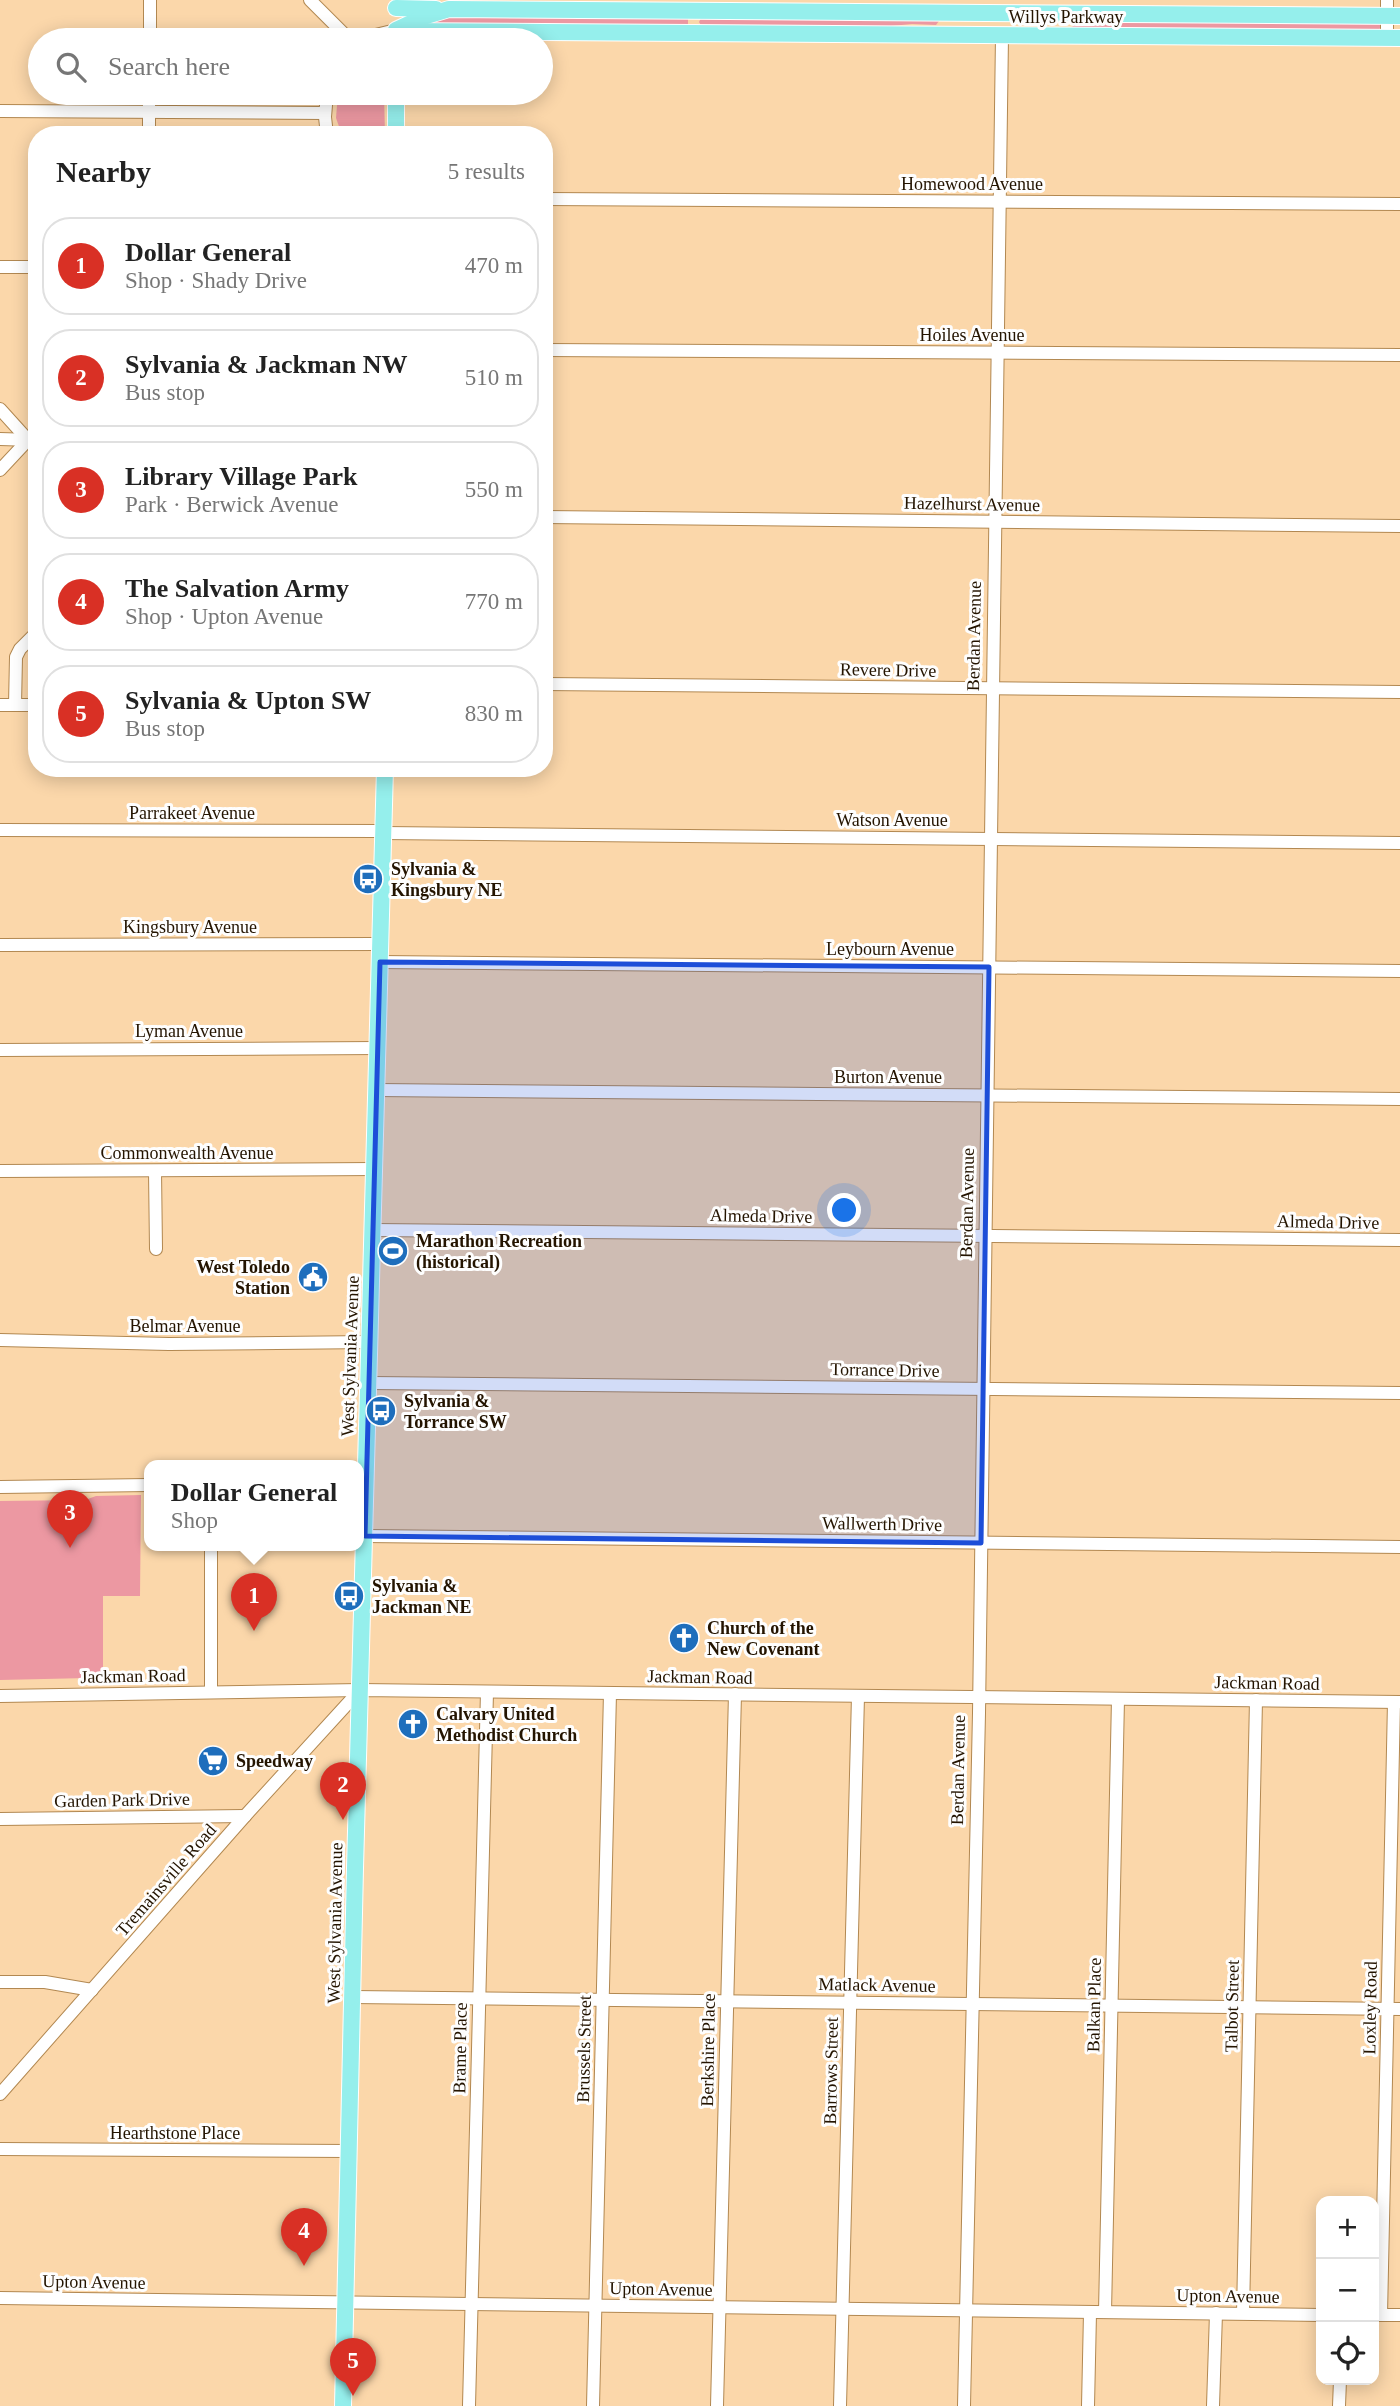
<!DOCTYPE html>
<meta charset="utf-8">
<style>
:root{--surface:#fff;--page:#f2f2f2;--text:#222;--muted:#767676;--line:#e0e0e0;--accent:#d93025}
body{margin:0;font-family:"Times New Roman",serif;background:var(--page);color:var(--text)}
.controls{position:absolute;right:21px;bottom:21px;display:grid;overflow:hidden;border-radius:14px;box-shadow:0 4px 18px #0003}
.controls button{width:63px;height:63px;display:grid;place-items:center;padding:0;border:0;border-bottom:2px solid var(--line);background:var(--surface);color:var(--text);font:35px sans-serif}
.you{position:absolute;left:845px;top:1211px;width:24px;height:24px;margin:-18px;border:5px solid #fff;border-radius:50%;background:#1a73e8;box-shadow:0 0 0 10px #1a73e833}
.badge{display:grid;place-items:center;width:46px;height:46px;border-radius:50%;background:var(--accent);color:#fff;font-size:23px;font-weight:700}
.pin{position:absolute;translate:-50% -58px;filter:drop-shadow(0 2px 4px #0008)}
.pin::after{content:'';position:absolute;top:37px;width:24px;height:21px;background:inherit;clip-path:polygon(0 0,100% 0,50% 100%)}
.popup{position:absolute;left:144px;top:1460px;width:220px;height:91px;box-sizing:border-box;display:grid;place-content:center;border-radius:14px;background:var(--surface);filter:drop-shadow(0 2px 5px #0005);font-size:23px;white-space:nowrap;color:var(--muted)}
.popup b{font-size:26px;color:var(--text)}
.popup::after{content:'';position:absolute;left:50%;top:100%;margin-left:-14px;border:14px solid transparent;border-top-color:var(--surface)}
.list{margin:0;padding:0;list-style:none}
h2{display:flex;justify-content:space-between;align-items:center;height:91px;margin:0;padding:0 28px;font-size:30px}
h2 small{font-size:23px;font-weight:400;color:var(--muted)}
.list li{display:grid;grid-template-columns:46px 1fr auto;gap:21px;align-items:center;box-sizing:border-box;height:98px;margin:0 14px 14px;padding:0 14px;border:2px solid var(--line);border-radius:28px}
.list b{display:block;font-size:26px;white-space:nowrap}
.list p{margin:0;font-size:23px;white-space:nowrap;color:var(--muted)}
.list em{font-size:23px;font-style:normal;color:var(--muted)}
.icon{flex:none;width:38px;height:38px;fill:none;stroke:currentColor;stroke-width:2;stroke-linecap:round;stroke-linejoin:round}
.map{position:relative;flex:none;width:1400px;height:2406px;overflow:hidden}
.search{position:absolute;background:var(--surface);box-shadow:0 4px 18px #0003;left:28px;top:28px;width:525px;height:77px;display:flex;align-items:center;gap:18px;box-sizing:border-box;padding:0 24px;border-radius:38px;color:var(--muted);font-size:26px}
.panel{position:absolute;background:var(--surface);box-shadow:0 4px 18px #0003;left:28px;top:126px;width:525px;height:651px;border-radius:28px}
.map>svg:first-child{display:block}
.green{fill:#ec98a2}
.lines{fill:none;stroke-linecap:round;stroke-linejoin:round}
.minor-casing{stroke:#b28851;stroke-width:14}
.major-casing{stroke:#fff;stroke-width:18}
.minor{stroke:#fff;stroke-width:12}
.major{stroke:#95efec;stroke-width:16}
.marked{fill:#1d4ed8;fill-opacity:0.2;stroke:#1d4ed8;stroke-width:5;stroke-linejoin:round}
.labels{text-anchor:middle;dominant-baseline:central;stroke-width:6;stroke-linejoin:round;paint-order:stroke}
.street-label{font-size:18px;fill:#241400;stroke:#fefefe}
.poi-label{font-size:18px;font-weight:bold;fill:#241400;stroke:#fefefe;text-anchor:start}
</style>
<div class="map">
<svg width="1400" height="2406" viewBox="0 0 1400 2406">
<rect width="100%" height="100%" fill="#fbd7aa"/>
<g class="green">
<path d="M441,15L688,17V26L417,25Z"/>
<path d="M702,16L939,19V21L936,25L912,24L859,29L702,27L699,22Z"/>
<path d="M1143,19L1380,23L1382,24L1378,32L1072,28L1074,23Z"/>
<path d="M338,93H384L385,135H342L336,118Z"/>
<path d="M141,1495L140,1596H103V1682H95L88,1678L0,1680V1501L85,1500L96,1496Z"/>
</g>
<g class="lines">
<g class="minor-casing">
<g id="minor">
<path d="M310,0L350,40"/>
<path d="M1387,38V0"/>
<path d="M150,40V0"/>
<path d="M355,40L396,30"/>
<path d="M327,93L325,117L327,135"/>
<path d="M0,111L325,113"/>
<path d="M149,135V93"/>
<path d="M544,199L1400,204"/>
<path d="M0,267H37"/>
<path d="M544,350L1400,355"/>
<path d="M0,409L28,440L0,470"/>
<path d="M0,439L33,440"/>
<path d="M544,517L1400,526"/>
<path d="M544,684L1400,692"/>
<path d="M0,705H37"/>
<path d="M15,705L16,657L20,649L37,632"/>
<path d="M0,830L383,831"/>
<path d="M383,833L1400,843"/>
<path d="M0,945L381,944"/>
<path d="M380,962L1400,971"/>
<path d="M0,1050L378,1048"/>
<path d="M377,1090L1400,1099"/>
<path d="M0,1171L375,1169"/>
<path d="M155,1171L156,1249"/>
<path d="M373,1230L1400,1240"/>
<path d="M0,1340L169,1344L370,1342"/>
<path d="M369,1383L1400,1393"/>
<path d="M0,1487L149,1485"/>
<path d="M365,1536L1400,1547"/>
<path d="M211,1692V1545"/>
<path d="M0,1696L360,1690L1400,1702"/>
<path d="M0,1819L245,1816"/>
<path d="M0,1982H45L92,1990"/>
<path d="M353,1997L1400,2009"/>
<path d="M0,2094L245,1816L360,1690"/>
<path d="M0,2149L349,2151"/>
<path d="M0,2298L1321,2315"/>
<path d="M1105,2312L1118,1699"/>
<path d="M1243,2313L1256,1700"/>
<path d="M1374,2315H1400"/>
<path d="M1381,2315L1394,1702"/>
<path d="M469,2406L487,1692"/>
<path d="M593,2406L610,1693"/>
<path d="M717,2406L735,1694"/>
<path d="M840,2406L858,1696"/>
<path d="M964,2406L979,1713L1002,36"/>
<path d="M1088,2406L1090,2313"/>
<path d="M1213,2406L1216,2313"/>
<path d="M1339,2406L1340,2380"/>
</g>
</g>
<g class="major-casing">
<g id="major">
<path d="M396,8L436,9"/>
<path d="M396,30L426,16L449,9L1400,16"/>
<path d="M402,31L1400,38"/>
<path d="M396,93V135"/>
<path d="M343,2406L355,1868L385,768"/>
</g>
</g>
<use href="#minor" class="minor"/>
<use href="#major" class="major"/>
</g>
<path class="marked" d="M380,962L989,967L981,1543L365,1536Z"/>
<defs>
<g id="bus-disc" transform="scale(1.575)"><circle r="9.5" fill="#1e6ebc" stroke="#fefefe"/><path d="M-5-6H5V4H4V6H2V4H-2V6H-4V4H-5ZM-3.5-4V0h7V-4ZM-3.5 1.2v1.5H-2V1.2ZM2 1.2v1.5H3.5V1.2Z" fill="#fff"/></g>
<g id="stadium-disc" transform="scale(1.575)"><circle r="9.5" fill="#1e6ebc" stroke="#fefefe"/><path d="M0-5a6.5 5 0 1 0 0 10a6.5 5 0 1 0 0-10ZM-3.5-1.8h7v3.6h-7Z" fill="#fff"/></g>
<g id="civic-disc" transform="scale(1.575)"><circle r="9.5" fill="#1e6ebc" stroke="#fefefe"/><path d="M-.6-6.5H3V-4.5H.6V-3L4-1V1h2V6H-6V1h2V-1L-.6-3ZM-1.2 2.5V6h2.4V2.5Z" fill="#fff"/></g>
<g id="church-disc" transform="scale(1.575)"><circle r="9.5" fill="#1e6ebc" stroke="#fefefe"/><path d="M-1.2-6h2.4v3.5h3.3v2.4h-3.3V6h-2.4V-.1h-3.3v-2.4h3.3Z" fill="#fff"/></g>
<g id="supermarket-disc" transform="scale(1.575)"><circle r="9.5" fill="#1e6ebc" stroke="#fefefe"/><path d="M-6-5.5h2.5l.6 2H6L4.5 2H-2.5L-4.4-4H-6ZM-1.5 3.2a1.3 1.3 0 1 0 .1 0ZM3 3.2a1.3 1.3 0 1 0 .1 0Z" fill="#fff"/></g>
</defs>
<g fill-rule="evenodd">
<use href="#bus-disc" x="368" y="879"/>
<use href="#stadium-disc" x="393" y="1251"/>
<use href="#civic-disc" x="313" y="1277"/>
<use href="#bus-disc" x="381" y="1411"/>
<use href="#bus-disc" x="349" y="1596"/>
<use href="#church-disc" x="684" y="1638"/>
<use href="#church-disc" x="413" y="1724"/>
<use href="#supermarket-disc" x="213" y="1761"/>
</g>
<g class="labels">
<g class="street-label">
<text x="1066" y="17">Willys Parkway</text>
<text x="972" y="184">Homewood Avenue</text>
<text x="972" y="335">Hoiles Avenue</text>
<text transform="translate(972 504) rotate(1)">Hazelhurst Avenue</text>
<text transform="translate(974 636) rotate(-89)">Berdan Avenue</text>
<text transform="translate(888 670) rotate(1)">Revere Drive</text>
<text x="192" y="813">Parrakeet Avenue</text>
<text x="892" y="820">Watson Avenue</text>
<text x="190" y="927">Kingsbury Avenue</text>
<text x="890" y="949">Leybourn Avenue</text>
<text x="189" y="1031">Lyman Avenue</text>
<text x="888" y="1077">Burton Avenue</text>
<text x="187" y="1153">Commonwealth Avenue</text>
<text transform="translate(967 1203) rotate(-89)">Berdan Avenue</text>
<text transform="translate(761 1216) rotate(1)">Almeda Drive</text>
<text transform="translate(1328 1222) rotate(1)">Almeda Drive</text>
<text x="185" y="1326">Belmar Avenue</text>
<text transform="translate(350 1356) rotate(-88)">West Sylvania Avenue</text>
<text transform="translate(885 1370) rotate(1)">Torrance Drive</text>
<text transform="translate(882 1524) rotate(1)">Wallwerth Drive</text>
<text transform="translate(133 1676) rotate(-1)">Jackman Road</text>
<text transform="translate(700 1677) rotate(1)">Jackman Road</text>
<text transform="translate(1267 1683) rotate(1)">Jackman Road</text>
<text transform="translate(958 1770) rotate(-89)">Berdan Avenue</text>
<text transform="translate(122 1800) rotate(-1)">Garden Park Drive</text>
<text transform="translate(166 1880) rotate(-49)">Tremainsville Road</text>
<text transform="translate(335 1923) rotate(-89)">West Sylvania Avenue</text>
<text transform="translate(877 1985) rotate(1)">Matlack Avenue</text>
<text transform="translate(1094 2005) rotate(-89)">Balkan Place</text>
<text transform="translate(1232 2006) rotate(-89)">Talbot Street</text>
<text transform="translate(1370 2008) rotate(-89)">Loxley Road</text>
<text transform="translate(460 2048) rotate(-89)">Brame Place</text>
<text transform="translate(584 2049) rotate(-89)">Brussels Street</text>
<text transform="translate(708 2050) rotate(-89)">Berkshire Place</text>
<text transform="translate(831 2071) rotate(-89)">Barrows Street</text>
<text x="175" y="2133">Hearthstone Place</text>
<text transform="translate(94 2282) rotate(1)">Upton Avenue</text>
<text transform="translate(661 2289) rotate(1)">Upton Avenue</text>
<text transform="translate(1228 2296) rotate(1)">Upton Avenue</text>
</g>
<g class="poi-label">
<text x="391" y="869">Sylvania &amp;<tspan x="391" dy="21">Kingsbury NE</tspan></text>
<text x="416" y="1241">Marathon Recreation<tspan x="416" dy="21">(historical)</tspan></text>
<text x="290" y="1267" text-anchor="end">West Toledo<tspan x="290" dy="21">Station</tspan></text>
<text x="404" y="1401">Sylvania &amp;<tspan x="404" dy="21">Torrance SW</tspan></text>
<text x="372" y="1586">Sylvania &amp;<tspan x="372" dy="21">Jackman NE</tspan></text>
<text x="707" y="1628">Church of the<tspan x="707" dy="21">New Covenant</tspan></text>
<text x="436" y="1714">Calvary United<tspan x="436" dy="21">Methodist Church</tspan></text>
<text x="236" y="1761">Speedway</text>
</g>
</g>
</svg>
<div class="controls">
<button>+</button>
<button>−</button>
<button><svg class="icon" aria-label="locate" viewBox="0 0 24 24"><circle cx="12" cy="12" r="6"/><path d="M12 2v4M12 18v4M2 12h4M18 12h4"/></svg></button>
</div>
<div class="you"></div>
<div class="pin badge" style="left:254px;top:1631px">1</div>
<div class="popup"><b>Dollar General</b>Shop</div>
<div class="pin badge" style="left:343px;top:1820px">2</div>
<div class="pin badge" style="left:70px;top:1548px">3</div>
<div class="pin badge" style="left:304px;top:2266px">4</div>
<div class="pin badge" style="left:353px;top:2396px">5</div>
<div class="search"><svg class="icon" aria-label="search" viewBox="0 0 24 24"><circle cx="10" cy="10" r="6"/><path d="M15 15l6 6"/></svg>Search here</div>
<section class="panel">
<h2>Nearby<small>5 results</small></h2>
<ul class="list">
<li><span class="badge">1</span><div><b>Dollar General</b><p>Shop · Shady Drive</p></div><em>470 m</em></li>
<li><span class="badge">2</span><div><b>Sylvania &amp; Jackman NW</b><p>Bus stop</p></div><em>510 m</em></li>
<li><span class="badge">3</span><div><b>Library Village Park</b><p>Park · Berwick Avenue</p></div><em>550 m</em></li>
<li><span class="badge">4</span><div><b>The Salvation Army</b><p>Shop · Upton Avenue</p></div><em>770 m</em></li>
<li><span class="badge">5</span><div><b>Sylvania &amp; Upton SW</b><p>Bus stop</p></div><em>830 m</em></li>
</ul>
</section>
</div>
